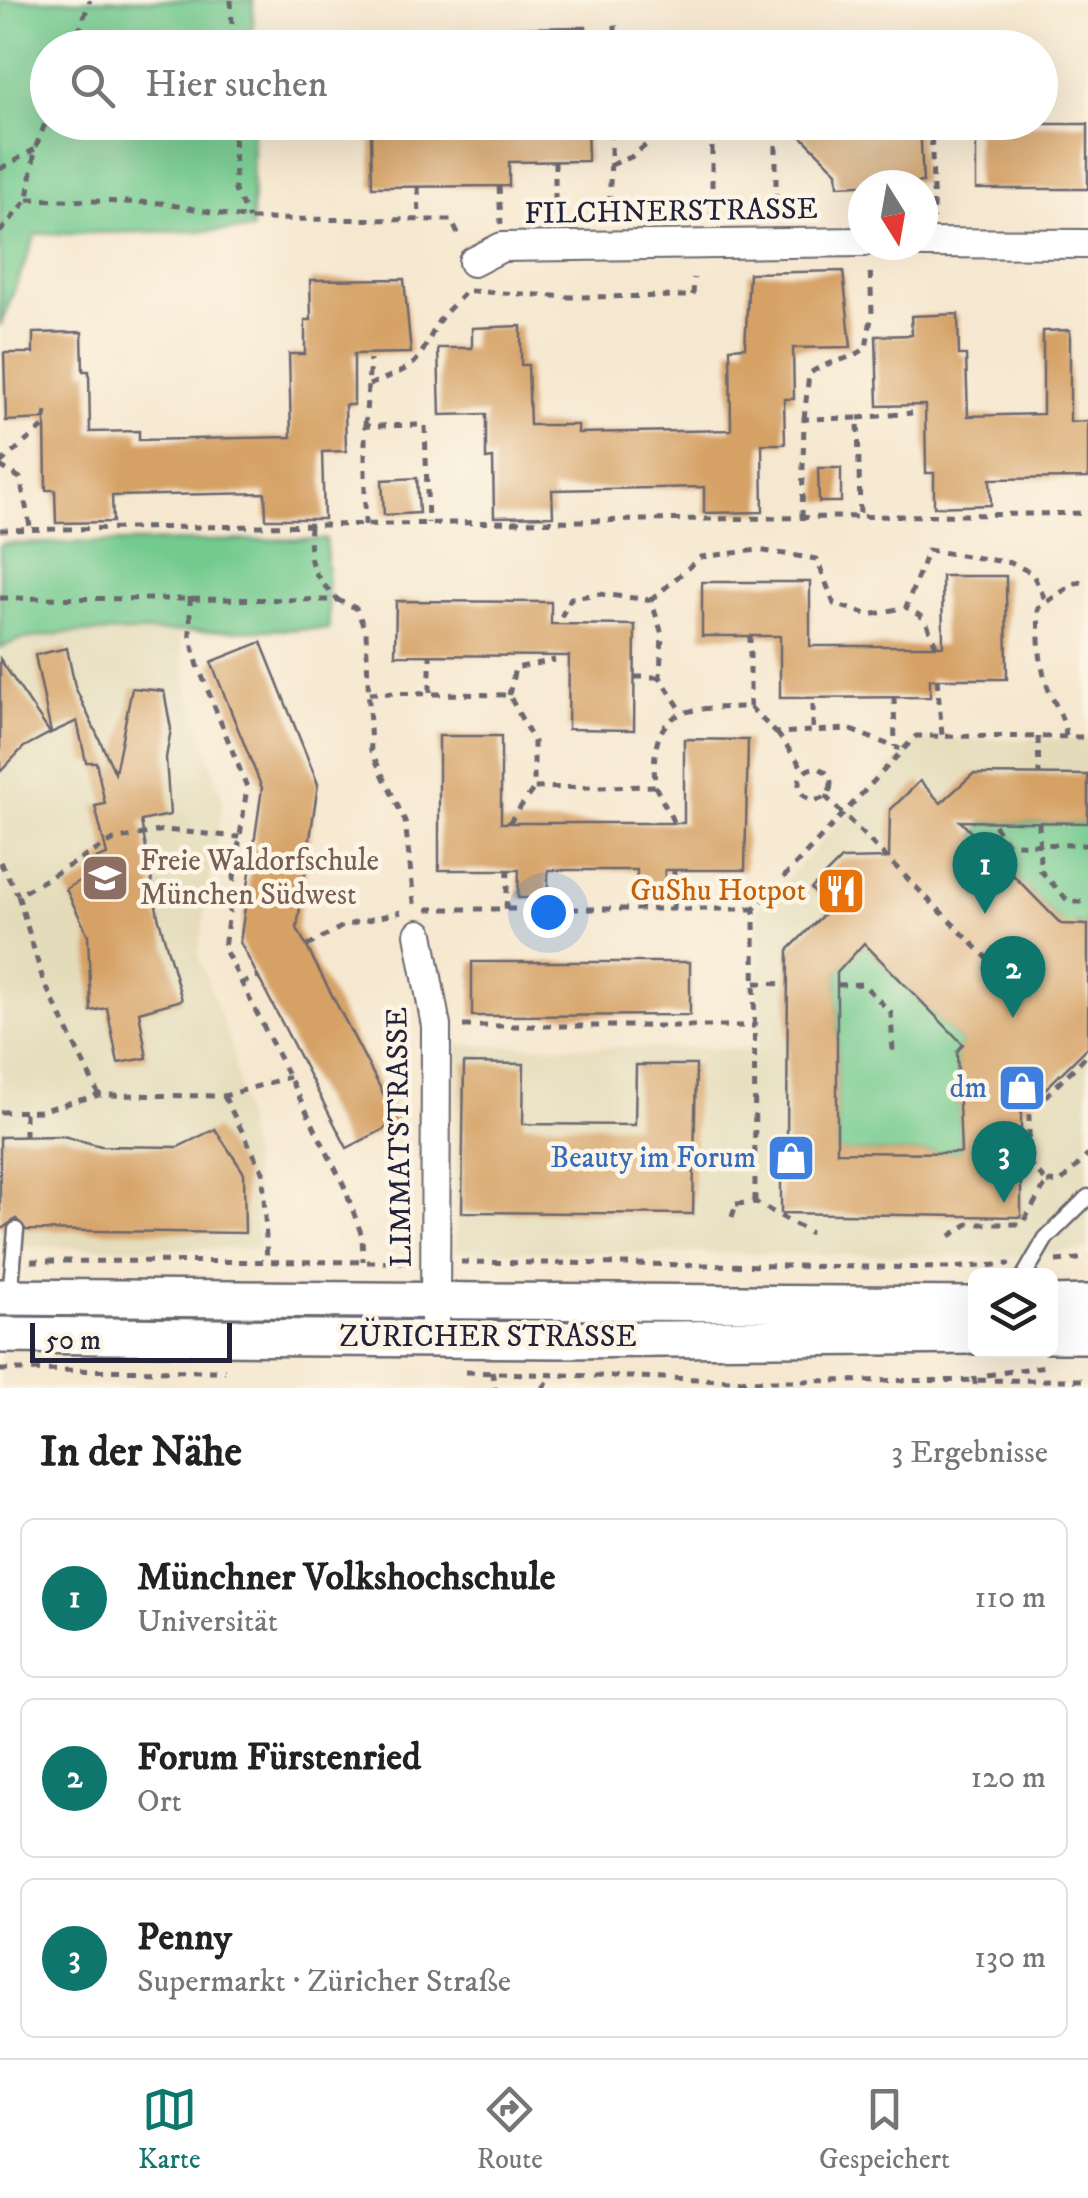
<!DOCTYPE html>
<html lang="de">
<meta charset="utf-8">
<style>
:root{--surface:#fff;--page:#f2f2f2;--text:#222;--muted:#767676;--line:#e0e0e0;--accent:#0f766e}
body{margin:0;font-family:"IM FELL DW Pica",serif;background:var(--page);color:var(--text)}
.controls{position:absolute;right:30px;bottom:30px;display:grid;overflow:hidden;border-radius:15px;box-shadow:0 10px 40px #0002}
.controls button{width:90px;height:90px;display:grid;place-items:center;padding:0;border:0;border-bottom:2px solid var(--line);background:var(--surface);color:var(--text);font:50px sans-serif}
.compass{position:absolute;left:848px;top:170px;width:90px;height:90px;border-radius:50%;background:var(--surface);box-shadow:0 10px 40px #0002;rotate:169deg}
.scale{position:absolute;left:30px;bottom:25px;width:202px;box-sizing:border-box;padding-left:10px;border:5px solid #22223b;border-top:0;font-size:28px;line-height:35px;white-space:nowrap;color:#22223b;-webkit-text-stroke:8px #fcf5e5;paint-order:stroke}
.you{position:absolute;left:548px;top:912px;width:35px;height:35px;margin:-25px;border:8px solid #fff;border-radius:50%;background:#1a73e8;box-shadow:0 0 0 15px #1a73e833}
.badge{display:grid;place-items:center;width:65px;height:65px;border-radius:50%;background:var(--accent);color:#fff;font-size:32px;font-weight:700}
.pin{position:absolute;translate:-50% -82px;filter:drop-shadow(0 2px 5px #0008)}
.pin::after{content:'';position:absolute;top:52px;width:35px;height:30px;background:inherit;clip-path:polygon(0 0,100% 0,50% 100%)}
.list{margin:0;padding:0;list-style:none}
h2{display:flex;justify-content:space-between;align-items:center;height:130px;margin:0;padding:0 40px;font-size:42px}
h2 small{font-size:32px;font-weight:400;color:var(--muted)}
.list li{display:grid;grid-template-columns:65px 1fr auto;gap:30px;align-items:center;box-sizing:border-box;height:160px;margin:0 20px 20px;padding:0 20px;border:2px solid var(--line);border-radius:15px}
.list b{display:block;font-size:38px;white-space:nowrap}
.list p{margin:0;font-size:32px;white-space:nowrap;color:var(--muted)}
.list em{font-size:32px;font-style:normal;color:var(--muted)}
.icon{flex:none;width:55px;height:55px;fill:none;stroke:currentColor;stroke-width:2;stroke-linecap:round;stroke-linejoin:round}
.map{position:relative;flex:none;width:1088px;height:1388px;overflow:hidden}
.search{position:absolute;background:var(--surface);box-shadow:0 10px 40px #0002;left:30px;right:30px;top:30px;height:110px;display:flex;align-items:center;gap:25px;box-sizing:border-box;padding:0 35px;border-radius:55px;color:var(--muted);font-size:38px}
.sheet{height:670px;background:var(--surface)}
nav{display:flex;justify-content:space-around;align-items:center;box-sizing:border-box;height:140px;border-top:2px solid var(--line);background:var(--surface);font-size:28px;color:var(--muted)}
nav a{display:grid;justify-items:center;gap:5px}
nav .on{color:var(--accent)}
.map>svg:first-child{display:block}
.built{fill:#e4dbba}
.green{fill:#73ca8f;stroke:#4a7665;stroke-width:2.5}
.building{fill:#d5a165;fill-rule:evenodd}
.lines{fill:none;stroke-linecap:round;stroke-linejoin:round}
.service-casing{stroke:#6c676f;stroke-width:19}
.minor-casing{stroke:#6c676f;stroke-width:32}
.tertiary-casing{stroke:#6c676f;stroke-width:40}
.path{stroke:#6c676f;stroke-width:5;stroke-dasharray:8 8;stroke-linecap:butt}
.service{stroke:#fff;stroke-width:14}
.minor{stroke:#fff;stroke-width:28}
.tertiary{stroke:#fff;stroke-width:35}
.labels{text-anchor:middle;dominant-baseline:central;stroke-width:9;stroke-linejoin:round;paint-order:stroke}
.street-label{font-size:30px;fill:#22223b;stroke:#fcf5e5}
.education-label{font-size:30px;fill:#785e54;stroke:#fcf5e5;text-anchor:start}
.food-label{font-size:30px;fill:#c56008;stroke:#fcf5e5;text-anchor:end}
.shop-label{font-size:30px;fill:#366cbe;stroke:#fcf5e5;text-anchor:end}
</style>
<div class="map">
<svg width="1088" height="1388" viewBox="0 0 1088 1388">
<rect width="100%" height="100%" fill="#fcf5e5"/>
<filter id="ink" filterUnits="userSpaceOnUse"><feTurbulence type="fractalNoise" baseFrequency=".01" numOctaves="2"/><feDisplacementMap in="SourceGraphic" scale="20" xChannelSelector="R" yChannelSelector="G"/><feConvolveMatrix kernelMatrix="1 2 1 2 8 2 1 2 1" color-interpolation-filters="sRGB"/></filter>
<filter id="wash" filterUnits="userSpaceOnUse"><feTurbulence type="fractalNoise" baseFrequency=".0048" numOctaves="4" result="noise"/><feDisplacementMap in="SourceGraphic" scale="40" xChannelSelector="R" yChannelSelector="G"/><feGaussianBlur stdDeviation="2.25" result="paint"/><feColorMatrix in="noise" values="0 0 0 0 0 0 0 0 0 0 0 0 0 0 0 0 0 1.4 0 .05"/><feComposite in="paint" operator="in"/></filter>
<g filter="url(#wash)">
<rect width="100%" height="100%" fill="#f6e8d0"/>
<g class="built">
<path d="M179,630L189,692L223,801L198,955L232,1048L251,1156L259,1249L0,1247V648L18,640L64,633Z"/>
<path d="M917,739H1088V1250L1002,1256L455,1251L457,1045L758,1049V910Z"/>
</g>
<g class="green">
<path d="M0,0H253V47L48,48V122L253,123L252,230L36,234L0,326Z"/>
<path d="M326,539L329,629L64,633L18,640L0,648V544Z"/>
<path d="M984,822L1088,823V925L1076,924L1069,932L975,836Z"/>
<path d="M864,943L963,1044L957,1052L961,1153L837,1152V973Z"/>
</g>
<g id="blocks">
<g class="building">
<path d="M586,27L587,48H514V28Z"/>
<path d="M534,122H587L588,161L509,162V186L372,187L371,129L534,128Z"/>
<path d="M787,122L920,125L923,182L838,186L837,172Z"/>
<rect x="976" y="124" width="112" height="65"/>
<path d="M843,271L851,347L793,348L794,399H784L785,444H762L763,512L704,513V487L552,490L553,516L494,517L493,458L486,459V414L440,415L438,348H472V328L521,326V365H528L530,425H578V433L731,430L730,348L745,347L749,273Z"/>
<path d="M404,279L411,353L354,354V405H345L346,451L322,452L324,519H266L265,493L112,496L113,522L56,523L55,490H46L45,419L6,421L4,353H33V333L82,332L83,371H89L90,432L139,431V440L291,437L289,354H305V320H311L310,280Z"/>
<path d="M958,314L959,355H966L968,416L1043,414V331L1070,330V422L1088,421V478L990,479L991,505L934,507V473H926L925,405L878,406L876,336L912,335L911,316Z"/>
<path d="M818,468H841V502H819Z"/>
<path d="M417,478L419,513L384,515L382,480Z"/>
<path d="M942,576H1006L1007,679H930V697L780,698V636H702V582H810V646H943Z"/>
<path d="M396,601L551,602V624L635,625L634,730L568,729L569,656L395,655Z"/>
<path d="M261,642L318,784L297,928L398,1122L347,1148L240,942L262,788L211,662Z"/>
<path d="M67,648L75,687L115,773L132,688L164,691L171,729L166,758L170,815L141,821L158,916L182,1000L139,1012L147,1058L118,1063L107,1008L91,1011L88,935L66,889L94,872L90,861L107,855L95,806L105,804L96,762H86L77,721L51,733L35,655Z"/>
<path d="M0,659L50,733L24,747L0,772Z"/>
<path d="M439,736H501V823H684V739L748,740L745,870H665L664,900L636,899L637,870H548V898H518L519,870H439Z"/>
<path d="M973,774L1088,775V823L960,821L1061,924L1088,925V1047L1021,1113V1217L781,1213V1148H787L788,950L830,908L811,889L841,859L889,858L890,810L920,781L941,803ZM864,943L963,1044L957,1052L961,1153L837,1152V973Z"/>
<path d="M472,962H690V1015L472,1016Z"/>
<path d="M464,1063L524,1064L523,1124L635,1125L636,1065H696L693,1214L462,1212Z"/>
<path d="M215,1129L244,1173L245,1233L26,1230L16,1219L0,1230V1137L63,1136L101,1146L178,1147Z"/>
</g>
</g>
</g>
<g filter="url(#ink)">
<use href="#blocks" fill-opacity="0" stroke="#6c676f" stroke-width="2.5"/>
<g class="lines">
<g class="service-casing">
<g id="service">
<path d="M1024,1276L1046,1238L1088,1197"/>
<path d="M10,1296L16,1230"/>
</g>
</g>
<g class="minor-casing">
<g id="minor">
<path d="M923,243L1088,244"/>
<path d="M473,262L502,247L863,242"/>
<path d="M419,934L436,1026L435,1338"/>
</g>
</g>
<g class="tertiary-casing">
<g id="tertiary">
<path d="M0,1297L976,1305"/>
<path d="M1050,1304L1088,1303"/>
<path d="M0,1335L561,1340L976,1336"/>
<path d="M1050,1335H1088"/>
</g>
</g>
<g class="path">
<path d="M231,0L233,48"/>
<path d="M73,48L90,0"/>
<path d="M615,48V25"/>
<path d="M234,122L235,191L249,219"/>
<path d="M931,122L934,219"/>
<path d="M776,129V216"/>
<path d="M555,161V223"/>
<path d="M611,165L631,157L675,122"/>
<path d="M0,169L35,149"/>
<path d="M499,186L501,224"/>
<path d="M418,187L419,220"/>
<path d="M28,199L161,203L249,219L451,220L461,240"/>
<path d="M609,219L612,122"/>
<path d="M712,219V122"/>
<path d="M0,232L28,199L35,149L48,116"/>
<path d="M470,291L571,297L693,296L694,278"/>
<path d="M369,385C418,364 413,371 437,324C444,311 460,301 468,288"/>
<path d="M858,418L912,413"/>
<path d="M804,419L809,374C827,360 848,362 866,348L872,313L870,266"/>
<path d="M365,426L370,359"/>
<path d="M0,463L43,427L46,412"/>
<path d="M0,466L20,478L31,531"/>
<path d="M802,518L804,419L858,418L860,517"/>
<path d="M310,525C308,564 310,572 338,600"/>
<path d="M365,525V426L425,425L428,523"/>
<path d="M0,530L1088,513"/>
<path d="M190,597V635L198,666L247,787L224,948L344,1186L362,1236L363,1261"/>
<path d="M0,598L338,600L356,608L366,632L371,751L405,821L415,911"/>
<path d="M651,600L701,557L758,550L817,559L834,604L870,615L906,607"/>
<path d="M561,617L571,598L600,594L651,600L662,634L660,677L681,710"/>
<path d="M936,646L925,619L906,607L928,550L1011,563L1032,573L1046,601"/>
<path d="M635,677H660"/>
<path d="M937,679L942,735"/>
<path d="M430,692V655"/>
<path d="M369,693L509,695L534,742V788L655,786C649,706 683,708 750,707L776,733L848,729L900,749"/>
<path d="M509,695L515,668L555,660"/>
<path d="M894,697L895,747"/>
<path d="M750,707V636"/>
<path d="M813,728V698"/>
<path d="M777,733L805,771"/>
<path d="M1066,736C1064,714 1052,702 1046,682C1038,658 1039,633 1038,608L1075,583L1088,581"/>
<path d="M1038,737L1039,774"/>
<circle cx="815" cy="784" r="16"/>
<path d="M655,786L674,823"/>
<path d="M825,796L1004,975"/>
<path d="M1039,822L1040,870L1069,902H1088"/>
<path d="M509,823L534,788"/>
<path d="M994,825L1008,844L1088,845"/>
<path d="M0,862L18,895"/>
<path d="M427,909H754"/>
<path d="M506,909L508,870"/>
<path d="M673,910L674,870"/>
<path d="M307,946L343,926L401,912"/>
<path d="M755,983L788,984"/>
<path d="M241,984L258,976"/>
<path d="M837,985L863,984L891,1013L893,1051"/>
<path d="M463,1026H755"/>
<path d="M99,1095L43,980L18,895L114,840L164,830L240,837"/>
<path d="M224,1096L263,1172L267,1262"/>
<path d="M0,1112L39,1111L99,1095L224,1096L289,1077"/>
<path d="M25,1137V1112"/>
<path d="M1047,1182L1060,1183L1088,1155"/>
<path d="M755,1202L754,909L916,736L1088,737"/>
<path d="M736,1204L755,1202L811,1233"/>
<path d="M732,1217L736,1204"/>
<path d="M950,1236L968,1224H1022L1047,1182L1029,1164V1113L1088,1054"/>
<path d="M31,1261L410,1262"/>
<path d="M1056,1261L1088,1258"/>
<path d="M461,1262L950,1268L1010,1264"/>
<path d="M0,1370L225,1371"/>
<path d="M492,1371L495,1388"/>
<path d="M466,1372L761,1381L1088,1380"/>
<path d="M987,1375L1045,1366"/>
<path d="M974,1377L976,1388"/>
<path d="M543,1388L553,1375"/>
</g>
<use href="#service" class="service"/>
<use href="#minor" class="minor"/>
<use href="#tertiary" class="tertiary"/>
</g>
</g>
<defs>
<g id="school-square" transform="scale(2.5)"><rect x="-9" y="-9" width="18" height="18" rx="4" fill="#8d6e63" stroke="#fcf5e5"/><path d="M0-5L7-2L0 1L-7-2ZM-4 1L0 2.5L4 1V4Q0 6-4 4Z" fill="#fff"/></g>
<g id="restaurant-square" transform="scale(2.5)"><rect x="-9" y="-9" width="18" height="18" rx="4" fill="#e8710a" stroke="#fcf5e5"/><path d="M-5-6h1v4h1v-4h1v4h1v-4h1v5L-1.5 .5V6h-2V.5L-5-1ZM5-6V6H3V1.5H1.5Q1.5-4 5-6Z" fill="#fff"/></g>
<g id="shop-square" transform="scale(2.5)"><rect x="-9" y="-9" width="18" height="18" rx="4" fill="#3f7fe0" stroke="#fcf5e5"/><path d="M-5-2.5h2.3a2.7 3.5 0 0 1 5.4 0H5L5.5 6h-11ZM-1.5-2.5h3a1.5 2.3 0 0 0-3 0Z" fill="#fff"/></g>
</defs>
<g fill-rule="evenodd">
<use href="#school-square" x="105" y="878"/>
<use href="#restaurant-square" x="841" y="891"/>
<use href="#shop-square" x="1022" y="1088"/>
<use href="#shop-square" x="791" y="1158"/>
</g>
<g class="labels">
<g class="street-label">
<text transform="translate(671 212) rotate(-1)">FILCHNERSTRASSE</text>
<text transform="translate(400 1137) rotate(-91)">LIMMATSTRASSE</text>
<text x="488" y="1337">ZÜRICHER STRASSE</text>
</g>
<g class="education-label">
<text x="140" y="861">Freie Waldorfschule<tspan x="140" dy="34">München Südwest</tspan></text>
</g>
<g class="food-label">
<text x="806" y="891">GuShu Hotpot</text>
</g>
<g class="shop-label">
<text x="987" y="1088">dm</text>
<text x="756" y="1158">Beauty im Forum</text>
</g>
</g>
</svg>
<div class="controls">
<button><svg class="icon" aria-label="layers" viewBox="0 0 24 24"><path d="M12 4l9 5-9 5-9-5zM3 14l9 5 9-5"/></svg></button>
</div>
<svg class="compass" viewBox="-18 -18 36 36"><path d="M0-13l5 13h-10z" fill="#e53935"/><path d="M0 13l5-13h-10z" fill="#767676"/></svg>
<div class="scale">50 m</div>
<div class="you"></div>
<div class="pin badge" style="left:985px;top:914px">1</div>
<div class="pin badge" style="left:1013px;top:1018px">2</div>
<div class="pin badge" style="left:1004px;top:1203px">3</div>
<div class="search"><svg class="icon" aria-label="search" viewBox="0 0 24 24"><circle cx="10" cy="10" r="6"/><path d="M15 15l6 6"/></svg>Hier suchen</div>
</div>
<section class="sheet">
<h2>In der Nähe<small>3 Ergebnisse</small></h2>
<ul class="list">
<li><span class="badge">1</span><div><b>Münchner Volkshochschule</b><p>Universität</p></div><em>110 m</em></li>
<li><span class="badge">2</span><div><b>Forum Fürstenried</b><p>Ort</p></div><em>120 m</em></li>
<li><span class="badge">3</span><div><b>Penny</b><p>Supermarkt · Züricher Straße</p></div><em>130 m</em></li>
</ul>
</section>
<nav>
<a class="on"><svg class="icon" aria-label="map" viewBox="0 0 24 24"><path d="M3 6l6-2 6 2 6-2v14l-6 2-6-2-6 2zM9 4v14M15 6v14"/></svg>Karte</a>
<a><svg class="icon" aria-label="directions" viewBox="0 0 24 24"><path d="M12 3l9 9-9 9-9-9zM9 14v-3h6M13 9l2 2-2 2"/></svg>Route</a>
<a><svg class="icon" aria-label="saved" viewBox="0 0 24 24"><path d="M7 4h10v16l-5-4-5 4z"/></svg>Gespeichert</a>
</nav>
